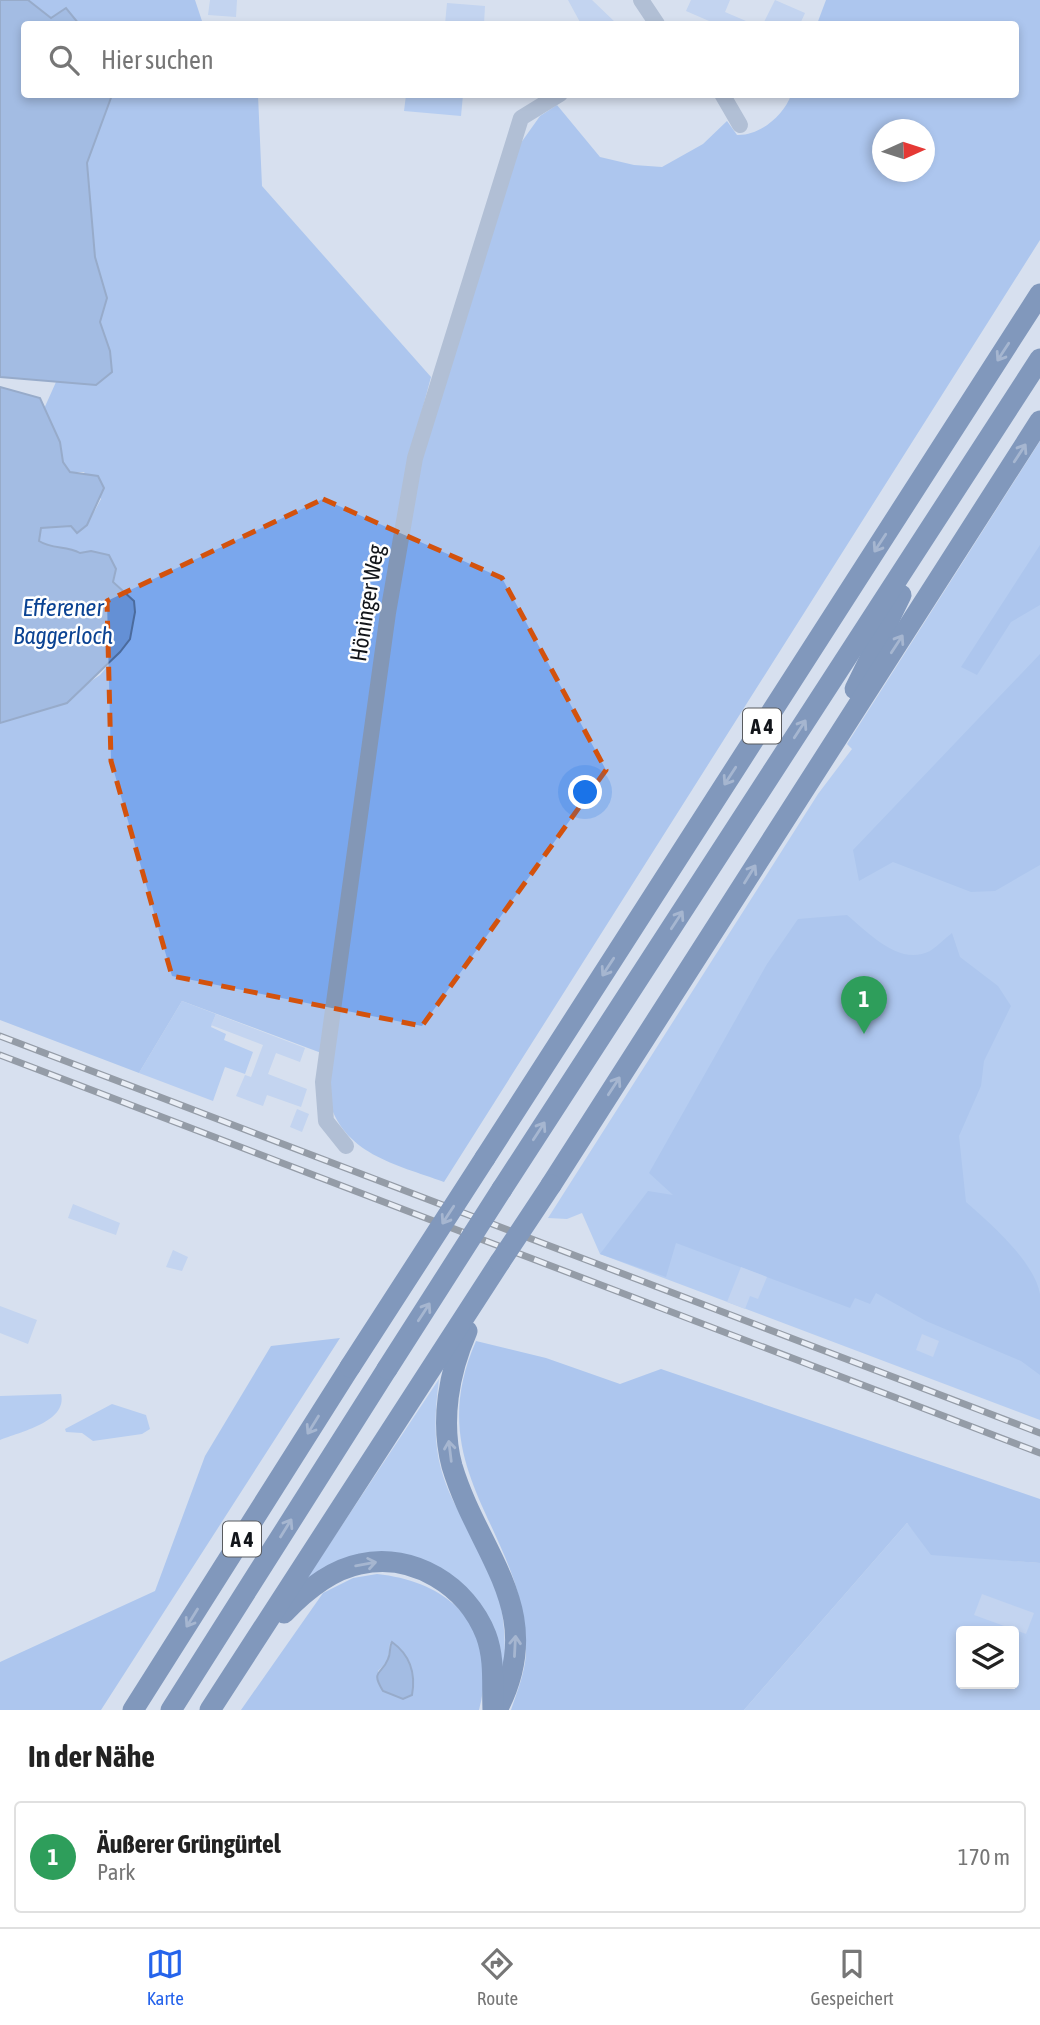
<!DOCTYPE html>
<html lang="de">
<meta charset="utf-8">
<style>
:root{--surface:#fff;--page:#f6f6f6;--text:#222;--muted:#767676;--line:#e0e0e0;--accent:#2563eb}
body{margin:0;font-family:"Asap Condensed",sans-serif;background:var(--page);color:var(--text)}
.controls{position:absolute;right:21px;bottom:21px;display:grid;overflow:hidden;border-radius:7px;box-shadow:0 4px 10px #0003}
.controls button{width:63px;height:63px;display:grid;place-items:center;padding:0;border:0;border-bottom:2px solid var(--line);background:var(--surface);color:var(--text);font:35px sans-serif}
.compass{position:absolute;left:872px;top:119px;width:63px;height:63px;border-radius:50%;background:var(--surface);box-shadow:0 4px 10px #0003;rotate:87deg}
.you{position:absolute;left:586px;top:793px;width:24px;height:24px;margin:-18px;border:5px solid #fff;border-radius:50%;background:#1a73e8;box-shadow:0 0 0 10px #1a73e833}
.badge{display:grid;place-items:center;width:46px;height:46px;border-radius:50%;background:var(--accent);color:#fff;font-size:23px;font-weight:700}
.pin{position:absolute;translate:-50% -58px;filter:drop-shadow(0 2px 4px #0008)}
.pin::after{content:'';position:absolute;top:37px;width:24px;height:21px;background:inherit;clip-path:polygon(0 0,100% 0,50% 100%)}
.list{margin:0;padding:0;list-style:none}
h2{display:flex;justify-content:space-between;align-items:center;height:91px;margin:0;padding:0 28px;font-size:30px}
h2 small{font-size:23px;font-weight:400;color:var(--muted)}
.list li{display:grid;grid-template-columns:46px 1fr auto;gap:21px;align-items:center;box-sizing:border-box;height:112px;margin:0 14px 14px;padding:0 14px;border:2px solid var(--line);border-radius:7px}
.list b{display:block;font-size:26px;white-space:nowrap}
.list p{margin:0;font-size:23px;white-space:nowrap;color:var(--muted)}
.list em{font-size:23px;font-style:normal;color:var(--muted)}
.icon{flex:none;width:38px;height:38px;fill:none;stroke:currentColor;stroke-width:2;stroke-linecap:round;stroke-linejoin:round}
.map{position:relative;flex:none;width:1040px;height:1710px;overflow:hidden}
.search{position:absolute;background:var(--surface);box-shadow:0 4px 10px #0003;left:21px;right:21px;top:21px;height:77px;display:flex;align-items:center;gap:18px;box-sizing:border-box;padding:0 24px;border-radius:7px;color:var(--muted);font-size:26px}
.sheet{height:217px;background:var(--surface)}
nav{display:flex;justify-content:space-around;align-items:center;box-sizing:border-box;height:98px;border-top:2px solid var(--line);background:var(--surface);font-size:19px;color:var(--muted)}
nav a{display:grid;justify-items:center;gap:4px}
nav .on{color:var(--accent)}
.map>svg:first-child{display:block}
.green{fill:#8fb6f3;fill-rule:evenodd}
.forest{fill:#7aa7ed;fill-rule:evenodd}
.water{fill:#6490d5;stroke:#4b6b9d;stroke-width:2}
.building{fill:#aac5f1}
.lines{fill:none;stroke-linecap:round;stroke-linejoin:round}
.minor{stroke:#8397b6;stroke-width:16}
.highway{stroke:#19417f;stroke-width:21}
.rail-casing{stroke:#444950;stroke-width:7}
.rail{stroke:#fff;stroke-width:4.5;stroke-dasharray:13;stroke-linecap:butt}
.highway-bridge{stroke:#19417f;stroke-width:21}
.oneway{stroke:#6a84ac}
.marked{fill:none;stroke:#d3520d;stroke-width:5;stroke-dasharray:14 9;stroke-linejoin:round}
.labels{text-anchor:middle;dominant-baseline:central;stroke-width:5;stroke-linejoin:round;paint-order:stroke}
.shield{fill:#fff;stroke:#595b5f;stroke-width:2}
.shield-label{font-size:21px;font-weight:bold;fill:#12151a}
.street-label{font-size:23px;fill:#12151a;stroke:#fff}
.water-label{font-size:24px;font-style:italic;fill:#0b4393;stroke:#fff}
</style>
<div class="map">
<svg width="1040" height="1710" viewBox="0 0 1040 1710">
<rect width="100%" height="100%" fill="#d7e0ef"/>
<g class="green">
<path d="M406,95H463L461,116L404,111Z"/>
<path d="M1040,441V1420L600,1254L582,1213L567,1219L548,1218L818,794L852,749L847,744Z"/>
<path d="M182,1001L216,1014L211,1027L226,1034L224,1040L253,1052L245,1074L225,1067L213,1101L139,1073Z"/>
<path d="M439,1379C435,1410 433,1439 441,1469C451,1506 475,1536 490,1571C505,1605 506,1639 504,1676L501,1656L417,1560L307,1578Z"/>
<path d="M61,1394C68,1422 19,1432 0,1440V1396Z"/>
<path d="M112,1404L146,1415L150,1429L142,1434L93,1441L82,1433L66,1432L65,1429Z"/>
<path d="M907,1523L933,1554L1040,1563V1710H744ZM961,1631H1014V1684H961Z"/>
</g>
<g class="forest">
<path d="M28,0H195L203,24H79L66,8L51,19Z"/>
<path d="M826,0H1040V240L444,1182C395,1164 342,1154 328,1097L379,708L421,461L518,147L540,116L557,105L600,157L634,165L662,167L703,144L727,121L737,135C760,136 784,115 791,95L1016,94V24H817ZM883,130H925V172H883Z"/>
<path d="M112,95H258L262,186L431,377L412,448L324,1054L182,1001L139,1073L0,1020V723L67,703L81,688L100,675L130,639L134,601L113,582L109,555L91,551L80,553C66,545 53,550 39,541L41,528L72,526L77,532L87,525L101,499L84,472H70L63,462L60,442L43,411L56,382L96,385L110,351L100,321L107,298L95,257L87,163Z"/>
<path d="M1040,545V605L1011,622L977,675L961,667Z"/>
<path d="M1040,654V865L995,891L971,892L893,862L859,881L853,850Z"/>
<path d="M847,915C868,932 899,967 930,951C938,946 945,938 952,933L960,957L998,986L1011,1006L984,1061L981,1086L959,1136L966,1202C990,1223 1034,1261 1040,1294C1040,1319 1040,1349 1040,1375L1021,1361L926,1321L876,1293L870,1304L855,1298L850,1308L676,1243L666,1277L600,1254L648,1191L673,1195L649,1173L767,964L798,919Z"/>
<path d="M340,1338L101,1710H0V1662L155,1591L205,1456L271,1346Z"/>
<path d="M476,1341L546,1358L620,1384L661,1369L1040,1499V1563L931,1555L907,1523L744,1710H511C517,1692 525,1673 526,1653C528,1532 418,1473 476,1341Z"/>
<path d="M377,1574C453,1582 500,1631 479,1710H241L323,1593L353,1578ZM390,1643C400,1645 410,1659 412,1670L380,1685L378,1671L388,1661Z"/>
</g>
<g class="water">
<path d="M0,0H28L51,18L66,8L79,24H24V94L112,95L87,163L95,257L107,298L100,322L110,351L112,372L96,385L0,377Z"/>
<path d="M0,387L40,398L60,442L63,462L70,472L98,476L104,488L87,525L77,533L71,526L41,528L39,541C53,550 66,545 80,553L91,551L109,555L116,569L113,582L134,601L135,612L130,639L120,652L67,703L0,723Z"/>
<path d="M392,1642C410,1655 416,1673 412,1695L403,1699L383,1691C370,1670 382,1675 388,1659C391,1653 389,1647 392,1642Z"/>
</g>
<g class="building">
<path d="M210,0H237L236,17L208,15Z"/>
<path d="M568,0H592L617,24H581Z"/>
<path d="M691,0H730L725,12L753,24H716L686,11Z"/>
<path d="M775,0L805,13L800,24H763Z"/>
<path d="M447,3L485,6L484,24H445Z"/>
<path d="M216,1014L305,1048L300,1062L276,1053L268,1074L307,1089L301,1107L267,1095L263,1106L236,1096L245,1075L251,1077L263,1045L211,1025Z"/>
<path d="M297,1109L309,1114L302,1132L290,1127Z"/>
<path d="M73,1204L120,1223L116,1235L68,1218Z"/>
<path d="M173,1250L188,1257L182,1271L166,1267Z"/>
<path d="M741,1267L767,1277L758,1299L750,1296L745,1309L727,1302Z"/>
<path d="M0,1306L37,1320L28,1344L0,1333Z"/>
<path d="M922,1334L939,1341L933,1357L916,1350Z"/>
<path d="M982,1594L1034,1613L1026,1634L974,1615Z"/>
</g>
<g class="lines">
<g class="minor">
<path d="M641,0L657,24"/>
<path d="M722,94L740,125"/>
<path d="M346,1146L326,1121L323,1082L388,613L415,458L521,118L560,94"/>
</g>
<g class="highway">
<path d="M855,689L901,595"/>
<path d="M485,1158L1040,294"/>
<path d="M551,1185L1040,421"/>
<path d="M502,1189L1040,359"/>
<path d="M467,1331C449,1372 440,1421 452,1466C479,1556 549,1611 497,1710"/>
<path d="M284,1613C305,1591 330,1570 360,1564C413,1552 467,1586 486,1635C495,1659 492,1685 493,1710"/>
<path d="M133,1710L350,1367"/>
<path d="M171,1710L387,1369"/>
<path d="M210,1710L500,1262"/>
</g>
<g class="rail-casing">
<g id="rail">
<path d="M0,1036L1040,1433"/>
<path d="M0,1055L1040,1453"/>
</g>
</g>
<use href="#rail" class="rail"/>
<g class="highway-bridge">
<path d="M500,1262L551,1185"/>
<path d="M350,1367L485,1158"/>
<path d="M387,1369L502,1189"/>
</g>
</g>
<defs><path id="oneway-shaft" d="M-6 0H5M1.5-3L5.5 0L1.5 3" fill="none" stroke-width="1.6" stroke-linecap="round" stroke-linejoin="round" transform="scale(1.75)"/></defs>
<g class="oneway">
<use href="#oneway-shaft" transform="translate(1003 352) rotate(123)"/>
<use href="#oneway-shaft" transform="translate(1020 453) rotate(-57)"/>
<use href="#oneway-shaft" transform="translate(880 543) rotate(123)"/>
<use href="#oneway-shaft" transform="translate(897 644) rotate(-57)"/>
<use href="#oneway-shaft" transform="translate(800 729) rotate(-57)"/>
<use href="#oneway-shaft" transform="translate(730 776) rotate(123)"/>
<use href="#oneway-shaft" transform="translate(750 874) rotate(-58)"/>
<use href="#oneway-shaft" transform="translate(677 920) rotate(-57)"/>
<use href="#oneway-shaft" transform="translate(608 967) rotate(123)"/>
<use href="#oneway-shaft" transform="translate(614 1086) rotate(-57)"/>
<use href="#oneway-shaft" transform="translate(539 1131) rotate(-57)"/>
<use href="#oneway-shaft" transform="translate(448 1215) rotate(123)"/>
<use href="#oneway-shaft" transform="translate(424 1312) rotate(-57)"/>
<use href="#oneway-shaft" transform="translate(313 1425) rotate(122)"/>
<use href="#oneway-shaft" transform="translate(450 1451) rotate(-97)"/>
<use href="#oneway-shaft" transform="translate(286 1528) rotate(-58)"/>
<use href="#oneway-shaft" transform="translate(366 1564) rotate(-10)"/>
<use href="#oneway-shaft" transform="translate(192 1618) rotate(122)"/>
<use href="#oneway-shaft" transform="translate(515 1646) rotate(-87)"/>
</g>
<path d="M0 0H1040V1710H0ZM323,499L502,578L606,770L422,1026L172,976L111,761L107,601Z" fill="#d7e0ef" fill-opacity=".55" fill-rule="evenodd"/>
<path class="marked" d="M323,499L502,578L606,770L422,1026L172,976L111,761L107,601Z"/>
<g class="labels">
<g class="shield">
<rect x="743" y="708.5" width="38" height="35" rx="5"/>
<rect x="223" y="1521.5" width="38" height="35" rx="5"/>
</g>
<g class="shield-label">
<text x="762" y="726">A 4</text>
<text x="242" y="1539">A 4</text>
</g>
<g class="street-label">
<text transform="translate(367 603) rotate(-81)">Höninger Weg</text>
</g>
<g class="water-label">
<text x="63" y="607">Efferener<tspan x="63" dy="28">Baggerloch</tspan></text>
</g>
</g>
</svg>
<div class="controls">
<button><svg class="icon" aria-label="layers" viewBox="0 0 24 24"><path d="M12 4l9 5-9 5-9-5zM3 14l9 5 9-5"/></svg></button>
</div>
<svg class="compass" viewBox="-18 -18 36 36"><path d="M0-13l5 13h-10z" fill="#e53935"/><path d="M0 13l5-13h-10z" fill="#767676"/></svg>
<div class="you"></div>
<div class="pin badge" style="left:864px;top:1034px;background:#2e9e5b">1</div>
<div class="search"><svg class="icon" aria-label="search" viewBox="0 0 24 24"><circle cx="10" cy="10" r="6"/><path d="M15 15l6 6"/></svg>Hier suchen</div>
</div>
<section class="sheet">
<h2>In der Nähe<small></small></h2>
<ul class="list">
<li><span class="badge" style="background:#2e9e5b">1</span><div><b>Äußerer Grüngürtel</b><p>Park</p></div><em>170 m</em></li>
</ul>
</section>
<nav>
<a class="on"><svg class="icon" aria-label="map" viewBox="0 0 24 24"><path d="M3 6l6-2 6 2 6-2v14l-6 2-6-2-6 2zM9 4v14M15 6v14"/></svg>Karte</a>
<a><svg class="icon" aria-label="directions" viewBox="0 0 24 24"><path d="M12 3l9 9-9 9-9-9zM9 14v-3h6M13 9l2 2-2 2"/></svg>Route</a>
<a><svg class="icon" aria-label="saved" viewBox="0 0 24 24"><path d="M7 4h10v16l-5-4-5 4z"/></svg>Gespeichert</a>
</nav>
